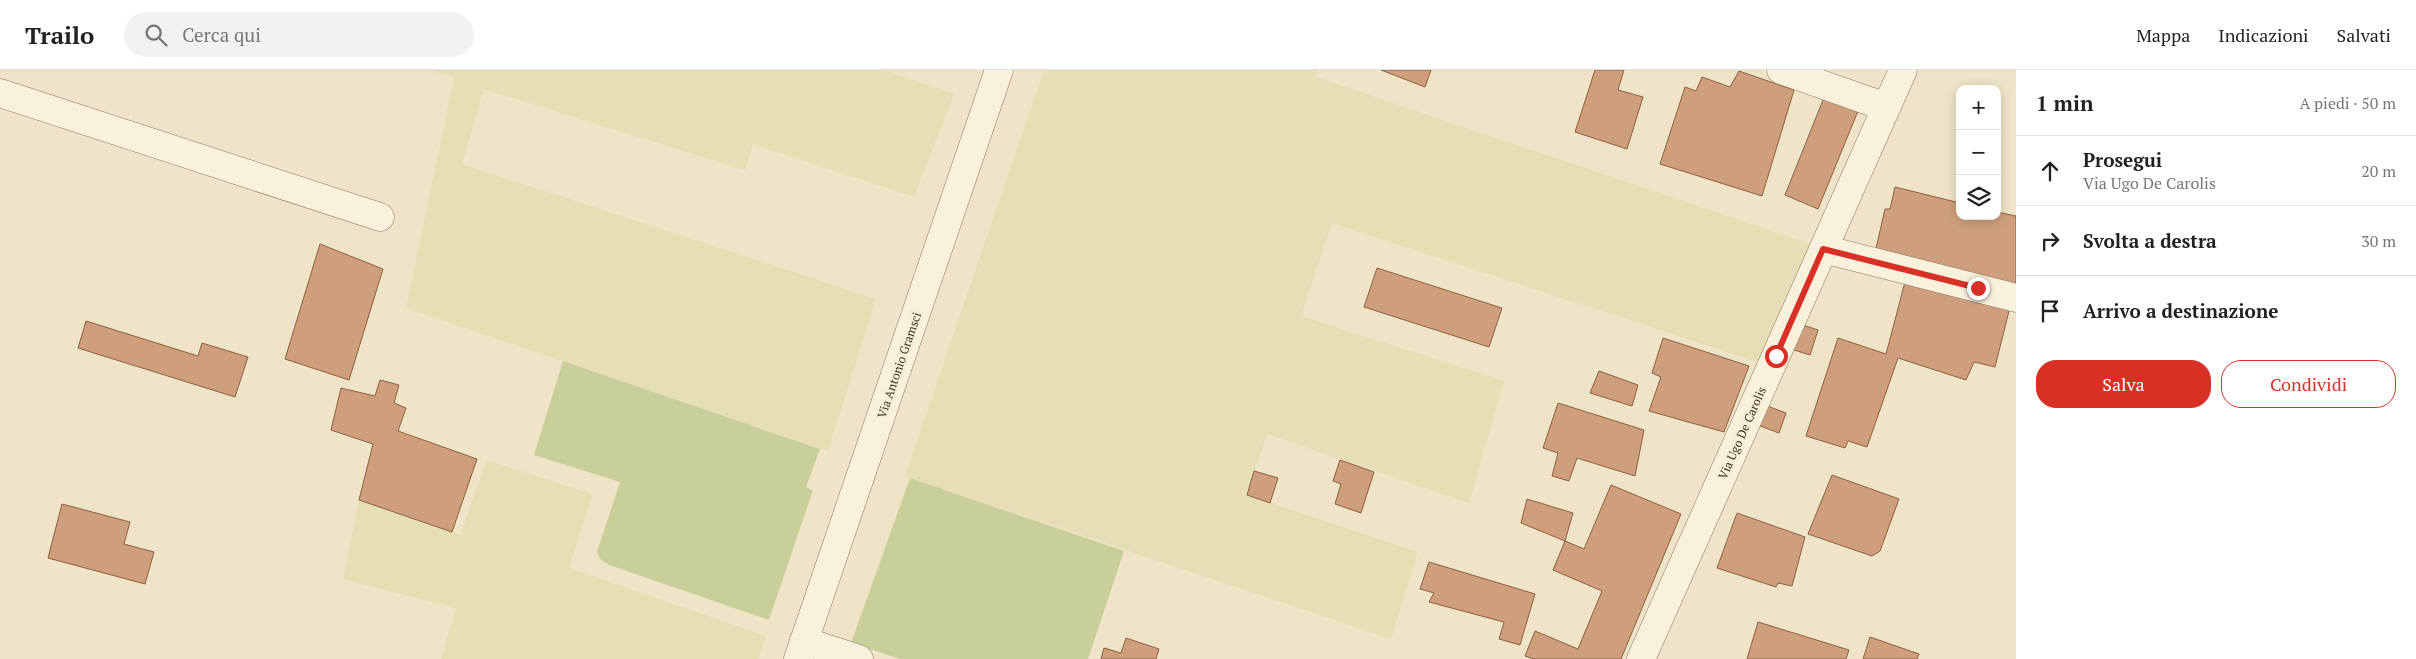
<!DOCTYPE html>
<html lang="it">
<meta charset="utf-8">
<style>
:root{--surface:#fff;--page:#f2f2f2;--text:#222;--muted:#767676;--line:#e0e0e0;--accent:#d93025}
body{margin:0;font-family:"PT Serif",serif;background:var(--page);color:var(--text)}
.controls{position:absolute;right:15px;top:15px;display:grid;overflow:hidden;border-radius:10px;box-shadow:0 2px 12px #0003}
.controls button{width:45px;height:45px;display:grid;place-items:center;padding:0;border:0;border-bottom:1px solid var(--line);background:var(--surface);color:var(--text);font:25px sans-serif}
.stop{position:absolute;width:15px;height:15px;margin:-11px;border:4px solid #d93025;border-radius:50%;background:#fff}
.stop.end{background:#d93025;border-color:#fff;box-shadow:0 1px 5px #0008}
.list{margin:0;padding:0;list-style:none}
h2{display:flex;justify-content:space-between;align-items:center;height:65px;margin:0;padding:0 20px;font-size:21px}
h2 small{font-size:16px;font-weight:400;color:var(--muted)}
.list li{display:grid;grid-template-columns:32px 1fr auto;gap:15px;align-items:center;box-sizing:border-box;height:70px;padding:0 20px;border-top:1px solid var(--line)}
.list b{display:block;font-size:19px;white-space:nowrap}
.list p{margin:0;font-size:16px;white-space:nowrap;color:var(--muted)}
.list em{font-size:16px;font-style:normal;color:var(--muted)}
.actions{display:flex;gap:10px;padding:15px 20px}
.actions a{flex:1;padding:11px 0;border:1px solid var(--accent);border-radius:20px;text-align:center;font-size:18px;color:var(--accent)}
.actions .main{background:var(--accent);color:#fff}
.icon{flex:none;width:28px;height:28px;fill:none;stroke:currentColor;stroke-width:2;stroke-linecap:round;stroke-linejoin:round}
.map{position:relative;flex:none;width:2016px;height:589px;overflow:hidden}
header{display:flex;align-items:center;gap:30px;box-sizing:border-box;height:70px;padding:0 25px;background:var(--surface);border-bottom:1px solid var(--line)}
header strong{font-size:24px}
nav{display:flex;gap:28px;margin-inline-start:auto;font-size:18px}
.search{width:350px;height:45px;background:var(--page);display:flex;align-items:center;gap:12px;box-sizing:border-box;padding:0 18px;border-radius:28px;color:var(--muted);font-size:19px}
main{display:flex}
aside{flex:1;background:var(--surface)}
.map>svg:first-child{display:block}
.farmland{fill:#e6deb5}
.green{fill:#c9cf9b}
.building{fill:#cf9f7d;stroke:#8d5f41}
.lines{fill:none;stroke-linecap:round;stroke-linejoin:round}
.minor-casing{stroke:#8d765c;stroke-width:29}
.minor{stroke:#faf1dc;stroke-width:28}
.route{stroke:#d93025;stroke-width:6}
.labels{text-anchor:middle;dominant-baseline:central;stroke-width:5;stroke-linejoin:round;paint-order:stroke}
.street-label{font-size:12px;fill:#3d2e20;stroke:#f7eed8}
</style>
<header>
<strong>Trailo</strong>
<div class="search"><svg class="icon" aria-label="search" viewBox="0 0 24 24"><circle cx="10" cy="10" r="6"/><path d="M15 15l6 6"/></svg>Cerca qui</div>
<nav><a>Mappa</a><a>Indicazioni</a><a>Salvati</a></nav>
</header>
<main>
<div class="map">
<svg width="2016" height="589" viewBox="0 0 2016 589">
<rect width="100%" height="100%" fill="#f0e4c8"/>
<g class="farmland">
<path d="M430,0H883L954,24L914,127L753,74L745,100L484,19L462,94L876,229L828,381L406,238L454,8Z"/>
<path d="M1044,0H1318L1316,7L1810,174L1758,292L1332,153L1301,246L1504,311L1469,433L1267,364L1247,425L1418,482L1391,569L905,406Z"/>
<path d="M487,390L589,423L592,426L569,498L766,566L758,589H441L456,538L343,509L359,430L460,465Z"/>
</g>
<g class="green">
<path d="M563,291L820,379L806,417L813,420L769,550L609,495L600,489L597,482L620,412L534,385Z"/>
<path d="M910,408L1124,481L1088,589H900L851,573Z"/>
</g>
<g class="building">
<path d="M1381,0H1431L1425,17Z"/>
<path d="M1595,0H1624L1618,20L1643,27L1627,79L1575,62Z"/>
<path d="M1739,1L1794,20L1762,126L1660,94L1685,17L1696,21L1702,7L1730,17Z"/>
<path d="M1825,25L1858,41L1818,139L1785,125Z"/>
<path d="M1895,117L1960,133V146H1997V142L2016,146V217L1875,183L1885,139H1890Z"/>
<path d="M320,174L383,199L349,310L285,289Z"/>
<path d="M1377,198L1502,238L1489,277L1364,237Z"/>
<path d="M1905,212L2010,237L1995,297L1974,292L1966,310L1898,288L1867,377L1848,371L1845,378L1806,366L1838,268L1886,284Z"/>
<path d="M86,251L198,286L202,273L248,287L235,327L78,278Z"/>
<path d="M1797,253L1818,260L1810,285L1788,278Z"/>
<path d="M1663,268L1749,296L1724,362L1649,341L1661,307L1652,303Z"/>
<path d="M1599,301L1638,315L1632,336L1590,323Z"/>
<path d="M380,310L399,315L394,333L406,338L398,361L477,389L452,462L359,430L373,374L331,360L341,318L375,326Z"/>
<path d="M1558,333L1644,360L1635,406L1577,388L1569,411L1552,406L1558,383L1543,378Z"/>
<path d="M1762,334L1786,343L1779,363L1755,354Z"/>
<path d="M1340,390L1374,402L1361,443L1335,434L1341,414L1333,411Z"/>
<path d="M1254,401L1278,408L1270,433L1247,425Z"/>
<path d="M1832,405L1899,429L1880,481L1872,486L1808,464Z"/>
<path d="M1611,415L1681,444L1621,589H1534L1525,586L1535,561L1578,579L1602,521L1553,500L1565,471L1584,479Z"/>
<path d="M1527,429L1573,443L1565,471L1521,453Z"/>
<path d="M62,434L130,452L124,474L154,482L145,514L48,488Z"/>
<path d="M1737,443L1805,467L1792,516L1778,513L1776,517L1717,498Z"/>
<path d="M1429,492L1535,524L1520,575L1499,569L1504,552L1429,532L1434,523L1420,519Z"/>
<path d="M1758,552L1849,580L1846,589H1747Z"/>
<path d="M1870,567L1919,584L1917,589H1863Z"/>
<path d="M1126,568L1159,579L1156,589H1101L1104,578L1121,583Z"/>
</g>
<g class="lines">
<g class="minor-casing">
<g id="minor">
<path d="M1781,0L1886,37"/>
<path d="M0,23L380,147"/>
<path d="M1823,179L2016,228"/>
<path d="M804,571L859,589"/>
<path d="M798,589L999,0"/>
<path d="M1641,589L1903,0"/>
</g>
</g>
<use href="#minor" class="minor"/>
</g>
<g class="lines">
<path class="route" d="M1776,286L1823,179L1978,218"/>
</g>
<g class="labels">
<g class="street-label">
<text transform="translate(899 295) rotate(-71)">Via Antonio Gramsci</text>
<text transform="translate(1742 363) rotate(-66)">Via Ugo De Carolis</text>
</g>
</g>
</svg>
<div class="controls">
<button>+</button>
<button>−</button>
<button><svg class="icon" aria-label="layers" viewBox="0 0 24 24"><path d="M12 4l9 5-9 5-9-5zM3 14l9 5 9-5"/></svg></button>
</div>
<div class="stop" style="left:1776px;top:286px"></div>
<div class="stop end" style="left:1978px;top:218px"></div>
</div>
<aside>
<h2>1 min<small>A piedi · 50 m</small></h2>
<ul class="list">
<li><svg class="icon" aria-label="ahead" viewBox="0 0 24 24"><path d="M12 20V5M6 11l6-6 6 6"/></svg><div><b>Prosegui</b><p>Via Ugo De Carolis</p></div><em>20 m</em></li>
<li><svg class="icon" aria-label="right" viewBox="0 0 24 24"><path d="M7 20v-9h11M14 6l5 5-5 5"/></svg><div><b>Svolta a destra</b></div><em>30 m</em></li>
<li><svg class="icon" aria-label="arrive" viewBox="0 0 24 24"><path d="M6 21V4h12l-3 4 3 4H6"/></svg><div><b>Arrivo a destinazione</b></div></li>
</ul>
<div class="actions"><a class="main">Salva</a><a>Condividi</a></div>
</aside>
</main>
